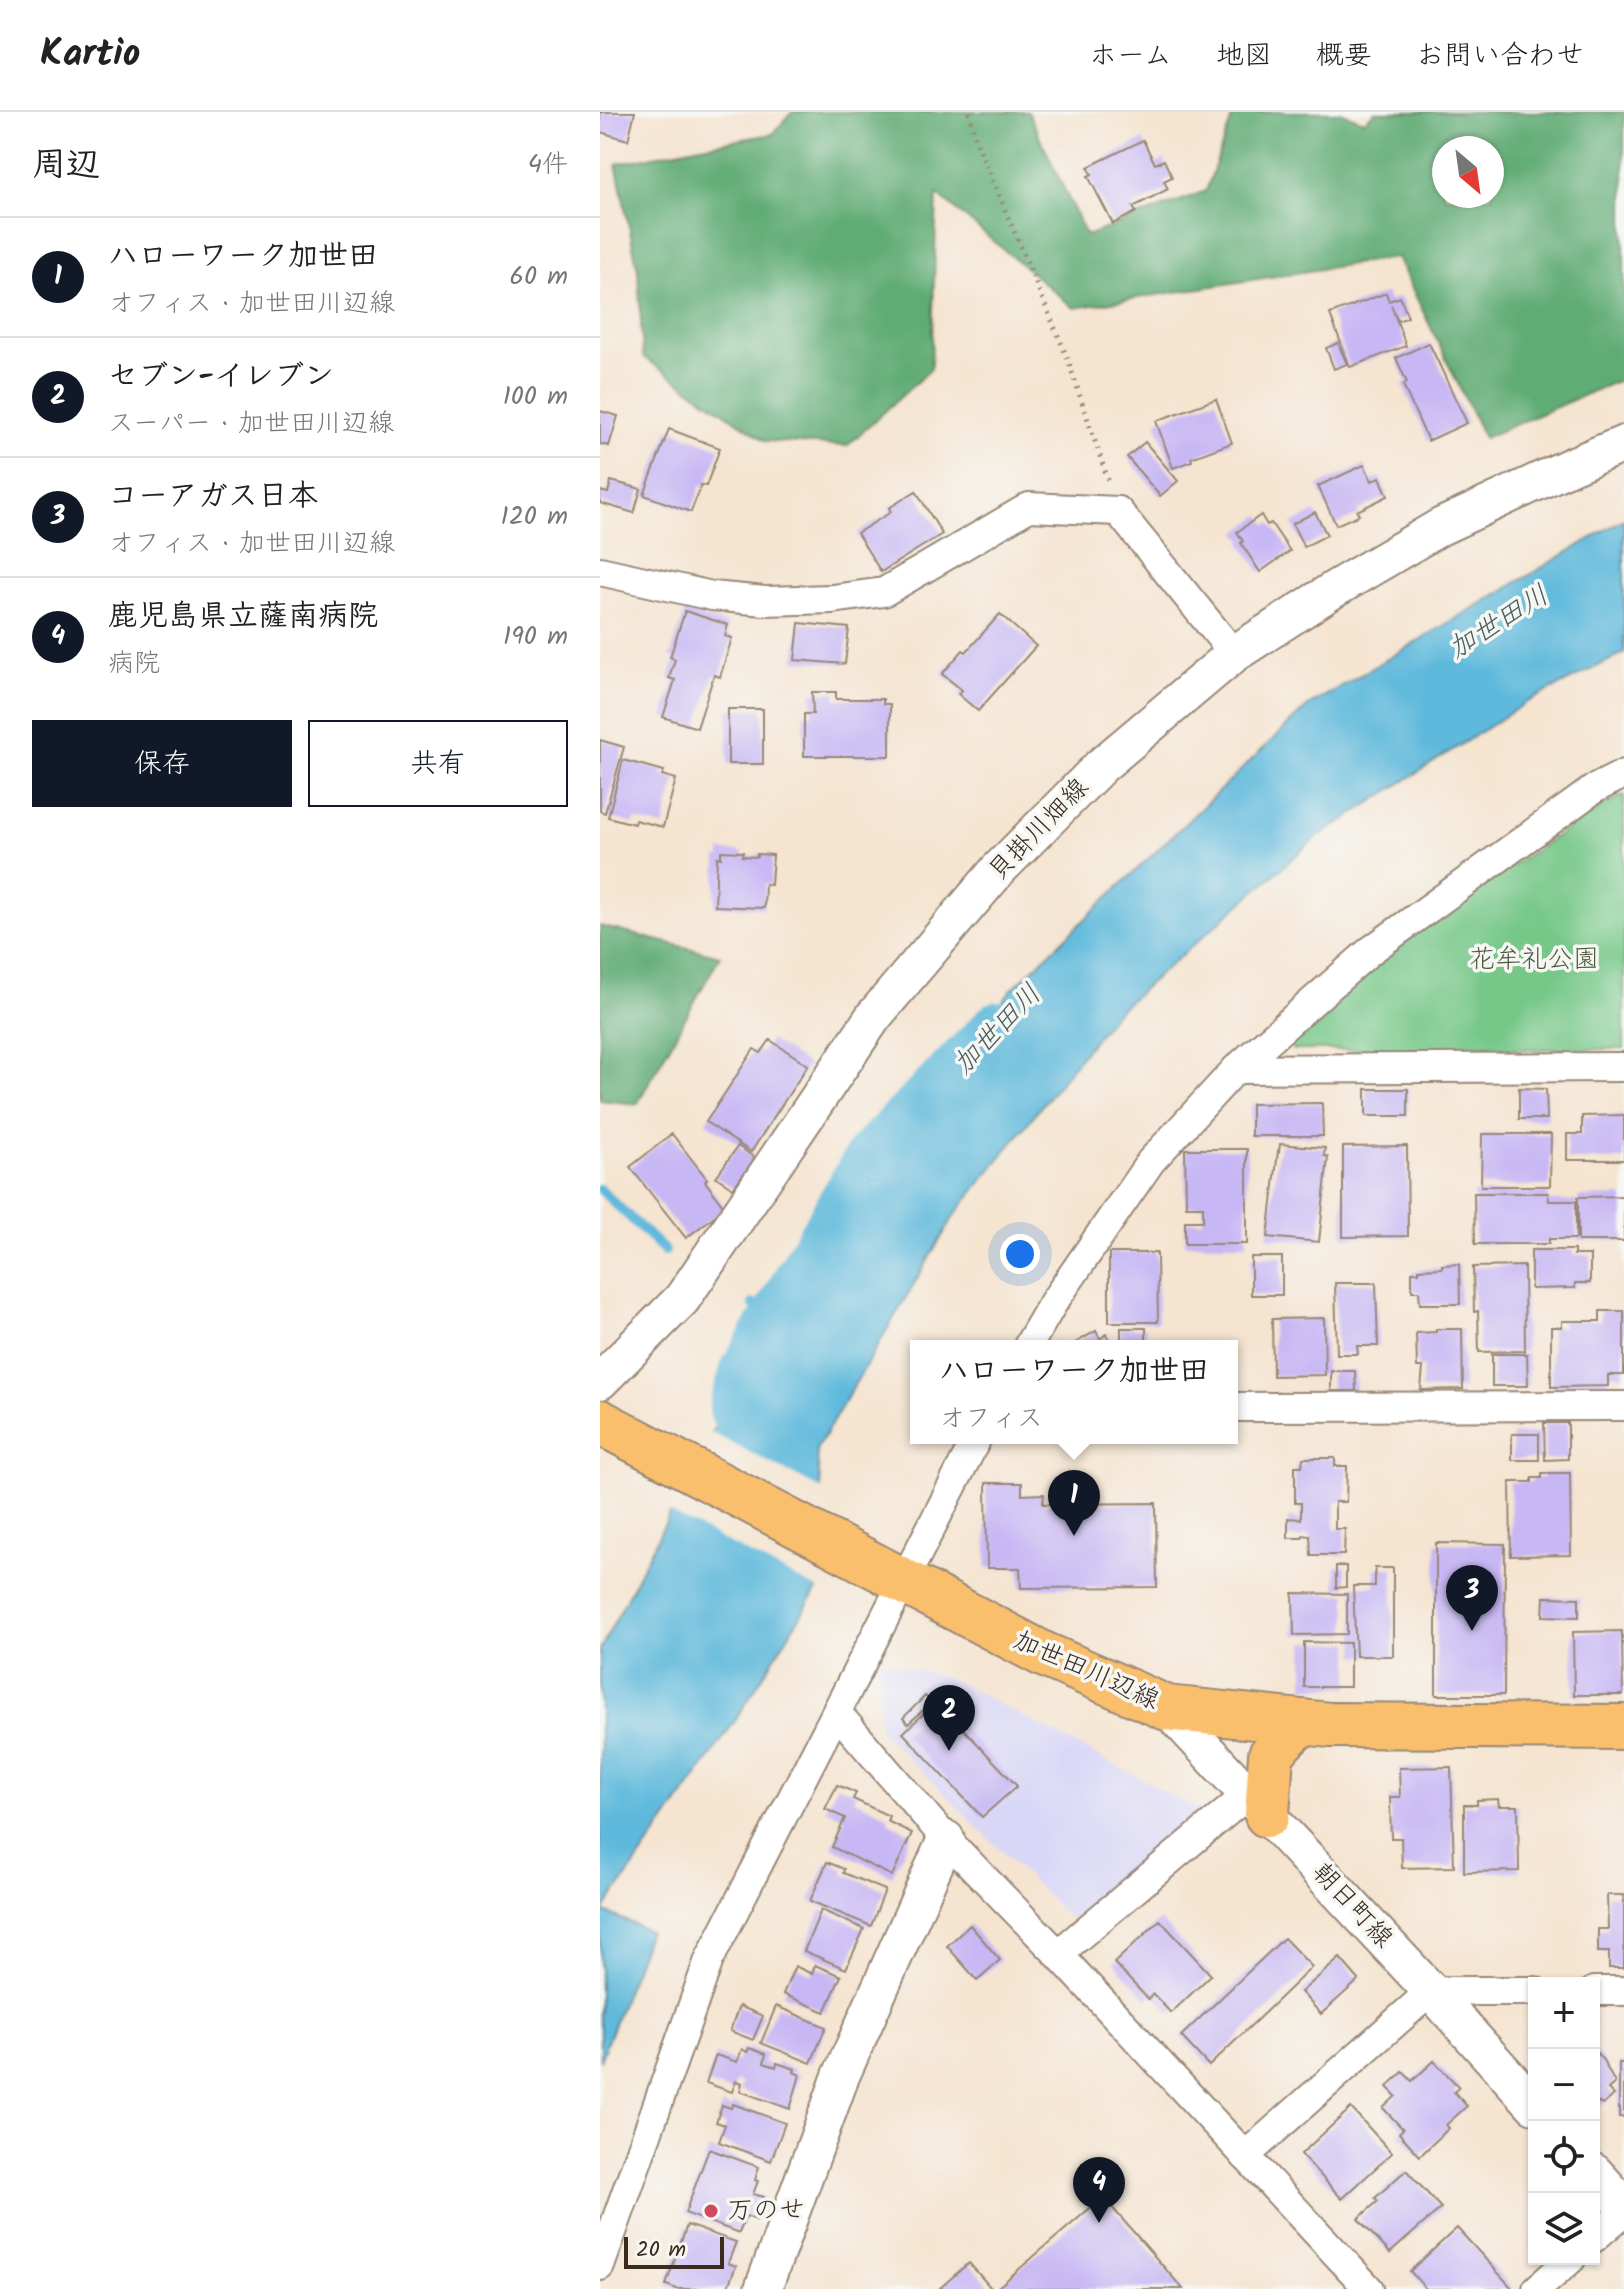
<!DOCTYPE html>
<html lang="ja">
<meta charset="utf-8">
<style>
:root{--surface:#fff;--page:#f6f6f6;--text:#222;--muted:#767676;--line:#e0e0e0;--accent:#111827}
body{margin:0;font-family:Kalam,"Klee One",sans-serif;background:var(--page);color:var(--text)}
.controls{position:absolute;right:24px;bottom:24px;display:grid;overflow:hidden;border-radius:0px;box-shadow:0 2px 6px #0004}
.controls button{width:72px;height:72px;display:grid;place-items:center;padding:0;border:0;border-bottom:2px solid var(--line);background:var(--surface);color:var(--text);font:40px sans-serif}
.compass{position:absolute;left:832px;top:24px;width:72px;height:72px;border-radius:50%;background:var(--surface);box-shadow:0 2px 6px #0004;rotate:151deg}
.scale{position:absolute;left:24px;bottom:20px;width:100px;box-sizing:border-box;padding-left:8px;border:4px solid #3b2a1e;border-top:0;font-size:22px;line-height:28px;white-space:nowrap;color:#3b2a1e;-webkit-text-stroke:6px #f6f6f2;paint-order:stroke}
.you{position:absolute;left:420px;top:1142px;width:28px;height:28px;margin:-20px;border:6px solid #fff;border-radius:50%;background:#1a73e8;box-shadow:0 0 0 12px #1a73e833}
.badge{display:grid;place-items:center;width:52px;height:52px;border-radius:50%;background:var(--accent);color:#fff;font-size:26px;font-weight:700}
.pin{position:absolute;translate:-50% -66px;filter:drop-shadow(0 2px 4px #0008)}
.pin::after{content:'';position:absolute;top:42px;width:28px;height:24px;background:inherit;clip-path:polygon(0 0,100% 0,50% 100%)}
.popup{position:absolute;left:310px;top:1228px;width:328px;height:104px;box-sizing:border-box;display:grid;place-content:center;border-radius:0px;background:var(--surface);filter:drop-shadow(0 2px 6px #0005);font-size:26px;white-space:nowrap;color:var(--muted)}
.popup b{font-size:30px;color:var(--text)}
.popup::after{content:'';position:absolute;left:50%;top:100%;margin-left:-16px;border:16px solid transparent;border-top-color:var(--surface)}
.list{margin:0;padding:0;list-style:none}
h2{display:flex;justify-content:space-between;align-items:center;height:104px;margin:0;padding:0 32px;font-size:34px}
h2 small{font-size:26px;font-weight:400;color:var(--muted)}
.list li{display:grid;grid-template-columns:52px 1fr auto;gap:24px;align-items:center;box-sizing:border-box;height:120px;padding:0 32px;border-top:2px solid var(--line)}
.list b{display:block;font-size:30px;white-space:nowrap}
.list p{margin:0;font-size:26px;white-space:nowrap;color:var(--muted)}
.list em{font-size:26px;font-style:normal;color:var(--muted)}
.actions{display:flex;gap:16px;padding:24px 32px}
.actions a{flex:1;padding:18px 0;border:2px solid var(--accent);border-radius:0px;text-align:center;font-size:28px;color:var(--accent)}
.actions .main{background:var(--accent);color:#fff}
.icon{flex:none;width:44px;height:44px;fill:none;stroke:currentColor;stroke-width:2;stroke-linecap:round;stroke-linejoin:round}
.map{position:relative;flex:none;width:1024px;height:2177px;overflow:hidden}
header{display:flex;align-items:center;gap:48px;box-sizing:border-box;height:112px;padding:0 40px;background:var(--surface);border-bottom:2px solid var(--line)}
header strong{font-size:38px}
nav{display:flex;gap:44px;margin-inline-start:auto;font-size:28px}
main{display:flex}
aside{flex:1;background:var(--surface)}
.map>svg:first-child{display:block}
.built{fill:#d9d7f7}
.green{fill:#76c788;stroke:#587853;stroke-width:2}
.forest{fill:#60ac74;stroke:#4e6b49;stroke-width:2;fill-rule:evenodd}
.water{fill:#5fb9dc;stroke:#4d727d;stroke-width:2}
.pier{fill:#f5e4d0}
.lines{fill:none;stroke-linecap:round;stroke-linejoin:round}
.stream{stroke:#5fb9dc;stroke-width:10}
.river{stroke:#5fb9dc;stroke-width:60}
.building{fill:#c7b7f4}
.minor-casing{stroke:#988777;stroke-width:32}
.tertiary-casing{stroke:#988777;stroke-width:40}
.primary-casing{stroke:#988777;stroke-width:48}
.path{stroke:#988777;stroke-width:5;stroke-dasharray:2 6;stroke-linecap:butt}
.minor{stroke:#fff;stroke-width:28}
.tertiary{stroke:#fff;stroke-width:36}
.primary{stroke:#f9bf6d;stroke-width:44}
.poi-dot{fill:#d1495b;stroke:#f6f6f2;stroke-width:3}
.labels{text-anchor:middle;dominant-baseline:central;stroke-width:7;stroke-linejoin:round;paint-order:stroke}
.street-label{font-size:26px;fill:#3b2a1e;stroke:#f6f6f2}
.park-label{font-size:26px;fill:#4d593e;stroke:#f6f6f2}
.poi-label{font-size:26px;fill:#3b2a1e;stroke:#f6f6f2;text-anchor:start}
.water-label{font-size:28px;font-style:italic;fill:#485c60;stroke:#f6f6f2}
</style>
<header>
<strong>Kartio</strong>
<nav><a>ホーム</a><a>地図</a><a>概要</a><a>お問い合わせ</a></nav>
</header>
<main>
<aside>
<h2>周辺<small>4件</small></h2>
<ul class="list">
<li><span class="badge">1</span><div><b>ハローワーク加世田</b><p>オフィス · 加世田川辺線</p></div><em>60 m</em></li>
<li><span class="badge">2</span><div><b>セブン-イレブン</b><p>スーパー · 加世田川辺線</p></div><em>100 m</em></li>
<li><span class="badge">3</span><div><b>コーアガス日本</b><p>オフィス · 加世田川辺線</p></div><em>120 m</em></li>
<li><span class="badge">4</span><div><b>鹿児島県立薩南病院</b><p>病院</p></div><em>190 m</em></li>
</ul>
<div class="actions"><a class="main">保存</a><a>共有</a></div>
</aside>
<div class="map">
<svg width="1024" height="2177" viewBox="0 0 1024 2177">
<rect width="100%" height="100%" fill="#f6f6f2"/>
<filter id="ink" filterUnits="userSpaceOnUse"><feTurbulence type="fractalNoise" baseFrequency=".0125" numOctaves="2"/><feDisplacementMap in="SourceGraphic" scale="16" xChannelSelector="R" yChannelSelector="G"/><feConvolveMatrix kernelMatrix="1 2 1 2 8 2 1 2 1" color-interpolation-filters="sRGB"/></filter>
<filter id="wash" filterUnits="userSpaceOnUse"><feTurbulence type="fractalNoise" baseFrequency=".006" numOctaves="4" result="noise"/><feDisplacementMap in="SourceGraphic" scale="32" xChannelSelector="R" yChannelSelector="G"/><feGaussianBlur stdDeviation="1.8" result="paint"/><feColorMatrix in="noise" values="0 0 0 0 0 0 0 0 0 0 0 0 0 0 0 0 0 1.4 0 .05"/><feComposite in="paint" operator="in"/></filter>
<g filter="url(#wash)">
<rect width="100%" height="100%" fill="#f5e4d0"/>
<path class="built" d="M280,1548L351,1567L602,1699L596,1712L490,1807L473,1810L279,1617Z"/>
<path class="green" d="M1024,683V937L693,938L689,928L819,817L993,699Z"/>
<g class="forest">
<path d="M192,0H428L486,124L606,79L634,0H740L764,9L775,0H1024V266L884,326L797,145L474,196L337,82L331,257L247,334L166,329L43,245L38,158L16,52L96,35L173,22ZM844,36H892V84H844Z"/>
<path d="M0,814L120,844L37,992L0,988Z"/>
</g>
<path class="water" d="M1024,407V541L927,590L716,726L515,901L354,1104L216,1338L231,1455L135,1609L3,1799L49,1819L0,1949V1538L131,1283L410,879L708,594Z"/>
<path class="pier" d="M108,1319L225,1379L235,1455L221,1479L67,1399Z"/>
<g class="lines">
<g class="stream">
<path d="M0,1077L65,1139"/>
<path d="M153,1192L181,1209"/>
</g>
<path class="river" d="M139,1296L150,1260L274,1047L400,919"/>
</g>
<g id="blocks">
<g class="building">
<path d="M0,0H35L28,28L0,20Z"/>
<path d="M543,28L555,52L564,48L572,65L564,69L568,77L533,95L536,100L513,112L488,64L492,62L488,55Z"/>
<path d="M786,181L789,189L800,185L808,205L798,209L791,193L806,234L750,255L730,202Z"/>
<path d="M738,231L747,252L734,257L726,236Z"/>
<path d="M829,231L867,311L828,329L803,273L807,271L796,246Z"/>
<path d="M616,287L632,331L591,346L592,349L573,356L556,309Z"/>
<path d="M0,299L18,304L9,334L0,332Z"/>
<path d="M69,317L120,336L106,374L101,373L91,400L44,383Z"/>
<path d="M545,330L578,369L560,384L527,345Z"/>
<path d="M764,353L772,369L780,365L788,384L757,399L759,403L736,413L718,374Z"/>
<path d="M11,369L41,377L34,401L0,391V379L8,381Z"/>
<path d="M316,379L342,422L281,460L257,421L291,400L289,396Z"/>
<path d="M715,400L727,423L704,435L692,412Z"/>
<path d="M661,403L667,413L671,411L690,439L660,460L641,431L643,429L637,420Z"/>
<path d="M85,499L128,513L125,524L132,526L120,565L114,563L97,616L63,605L75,568L69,566L75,547L70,545Z"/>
<path d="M400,502L436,534L378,599L358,582L362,578L342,562L363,538L366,540Z"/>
<path d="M199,511L249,516L245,552L195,548Z"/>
<path d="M212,580H236V587H283V592H290V644H204V602H213Z"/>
<rect x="128" y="597" width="35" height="55"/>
<path d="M0,628L24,635L5,701L0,699Z"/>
<path d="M23,648L64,659L62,663L76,667L63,715L35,708L34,712L8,705Z"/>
<path d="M121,739L143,740L142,744L157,745V742L173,743L171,773L165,772L164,796L115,794L117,745L121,746Z"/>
<path d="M170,928L208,953L151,1040L106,1010L154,937L161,941Z"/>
<path d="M919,976L946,977L947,1007H919Z"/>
<rect x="766" y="977" width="42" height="27"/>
<path d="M722,991L723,1024H651V992Z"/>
<path d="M1024,1003V1048H967V1022H982V1004Z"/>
<path d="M72,1022L107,1067L105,1069L125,1096L86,1126L30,1055Z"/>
<path d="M882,1022H951L950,1074H881Z"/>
<path d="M680,1032L725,1036L724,1044L728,1045L719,1130L668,1125L678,1039L679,1040Z"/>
<path d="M138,1034L155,1046L133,1076L116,1065Z"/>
<path d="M807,1034L808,1124L743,1125V1035Z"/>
<path d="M585,1037H647V1132H585V1109H603V1094H586Z"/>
<path d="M874,1081H948L949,1089H976V1127H949V1132H875Z"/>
<path d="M1024,1084V1129H978V1085Z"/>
<path d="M931,1138H974V1143H990V1171H975V1176L931,1177Z"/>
<path d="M509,1141H557L558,1210H509Z"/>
<rect x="651" y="1145" width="31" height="38"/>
<path d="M859,1152L860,1192H820L819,1179H812V1160H819V1157L842,1156V1153Z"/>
<path d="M924,1154L925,1239L879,1240L878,1199L874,1200L873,1155Z"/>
<path d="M735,1171H776L778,1234H757L758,1242H737Z"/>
<path d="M1000,1199H1024V1263H1008V1274L951,1275V1215H962V1209H1000Z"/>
<path d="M724,1206L725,1263L673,1264L672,1207Z"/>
<rect x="521" y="1216" width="25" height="18"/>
<path d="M836,1217H862L863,1277L821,1278L823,1255H817L816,1221L836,1220Z"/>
<path d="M496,1219L500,1227L506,1222L512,1234H470Z"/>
<path d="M892,1242H927L928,1274H892Z"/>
<path d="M731,1259H755L756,1279H731Z"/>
<path d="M944,1311H968V1347L945,1348Z"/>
<rect x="912" y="1322" width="27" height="26"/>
<path d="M703,1346H735V1354H747L746,1390H735V1417H745L744,1443H711L710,1424L703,1423L702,1426H688V1406L701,1407V1391H695V1354H702Z"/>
<path d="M942,1361H970L971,1443L911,1444L910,1370H932V1366H942Z"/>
<path d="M386,1371H422V1383L444,1382L443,1392L556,1391L557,1475L421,1476L420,1456H387Z"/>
<path d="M836,1431L905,1432L904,1583H836Z"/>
<path d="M736,1454H746V1475L736,1476Z"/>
<path d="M775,1456H793V1544H756L753,1474H775Z"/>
<path d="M693,1481L747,1482V1522L694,1523Z"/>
<path d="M944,1485L979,1486V1505L943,1504Z"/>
<path d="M1022,1519L1023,1583H974L973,1520Z"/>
<path d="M704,1530L750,1531V1575H704Z"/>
<path d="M325,1584L332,1590L308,1612L303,1606Z"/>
<path d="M337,1589L417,1674L382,1705L303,1621Z"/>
<path d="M851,1655L854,1755L802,1756L801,1726H791L790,1685H800L799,1656Z"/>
<path d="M237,1673L256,1681L253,1687L289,1704L287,1709L312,1721L292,1764L232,1735L245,1706L225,1697Z"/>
<path d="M898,1687L899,1694H918L919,1759L864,1760V1693H877V1688Z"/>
<path d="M227,1750L244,1757L243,1761L285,1778L271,1814L210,1789Z"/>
<path d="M1007,1783H1024V1856H1009V1840H998V1817H1008Z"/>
<path d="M221,1798L264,1817L246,1857L204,1839Z"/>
<path d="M560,1808L611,1863L571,1901L553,1882L548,1887L514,1851Z"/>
<path d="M370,1813L400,1848L377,1868L347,1834Z"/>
<path d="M684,1826L712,1855L609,1954L581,1924Z"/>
<path d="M740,1846L759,1868L721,1902L701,1880Z"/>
<path d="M215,1853L241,1864L225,1900L183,1882L195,1854L212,1862Z"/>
<path d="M139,1894L163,1904L153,1928L130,1919Z"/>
<path d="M176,1894L226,1915L211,1951L161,1931Z"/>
<path d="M149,1936L166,1942L164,1951L176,1955L177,1951L195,1957L194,1960L200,1963L190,1997L140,1979L142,1971L136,1969L132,1980L106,1971L116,1943L137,1950L142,1937L147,1940Z"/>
<path d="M994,1938L1003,1948L1015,1971L1008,1977L1014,1983L1003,1993L994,1989Z"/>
<path d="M834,1949L859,1975L854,1980L867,1994L846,2013L849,2016L820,2044L799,2021L803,2017L783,1996L796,1984L787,1975L803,1960L812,1969Z"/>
<rect x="1019" y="1951" width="5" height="54"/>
<path d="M133,1992L185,2011L171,2049L119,2030L125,2013L116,2010L122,1993L131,1996Z"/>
<path d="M751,1996L792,2041L742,2087L701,2042Z"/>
<path d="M109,2037L159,2055L155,2068L158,2069L153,2082L164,2085L156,2108L146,2104L139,2121L85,2101Z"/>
<path d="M806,2058L841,2096L790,2141L758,2107L778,2089L775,2086Z"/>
<path d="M503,2085L583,2177H396Z"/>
<path d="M87,2113L136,2130L128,2151L136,2154L127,2177H77L66,2173Z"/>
<path d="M857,2116L913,2177H826L810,2159Z"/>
<path d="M369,2151L392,2177H339L365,2154Z"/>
</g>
</g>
</g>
<g filter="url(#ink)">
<use href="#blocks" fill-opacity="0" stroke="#988777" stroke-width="2"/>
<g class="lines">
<g class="minor-casing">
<g id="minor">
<path d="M0,459L112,484L165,489L232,487L284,480L429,395L518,399L634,542"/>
<path d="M636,957L1024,955"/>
<path d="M428,1234L453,1191L551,1049L636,957L770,839L994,677L1024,662"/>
<path d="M632,1295L1024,1294"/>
<path d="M237,1601L346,1727L458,1842L769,2177"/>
<path d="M458,1842L647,1683"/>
<path d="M994,1879H1024"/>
<path d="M645,2044L831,1879H934"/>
<path d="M994,2126L1024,2100"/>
<path d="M0,2154L109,1848L377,1326"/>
<path d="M937,2177L971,2147"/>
</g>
</g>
<g class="tertiary-casing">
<g id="tertiary">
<path d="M0,1269L82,1187L274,904L398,758L501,654L634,542L733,478L840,415L971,354L1024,332"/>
<path d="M567,1596L831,1879L934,1993"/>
<path d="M994,2060L1024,2093"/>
<path d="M163,2177L241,1964L346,1727"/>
</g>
</g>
<g class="primary-casing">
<g id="primary">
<path d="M0,1310L443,1542L567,1596L730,1613L1024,1615"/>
<path d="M667,1703L671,1643L681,1630L702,1610"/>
</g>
</g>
<path class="path" d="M369,0L376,29L467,245L508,368"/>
<use href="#minor" class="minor"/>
<use href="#tertiary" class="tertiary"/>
<use href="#primary" class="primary"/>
</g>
</g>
<circle class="poi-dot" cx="111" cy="2099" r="8"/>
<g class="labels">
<g class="street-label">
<text transform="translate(439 718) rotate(-46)">貝掛川畑線</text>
<text transform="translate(486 1559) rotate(24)">加世田川辺線</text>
<text transform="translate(752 1794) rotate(47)">朝日町線</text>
</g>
<g class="park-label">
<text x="934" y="848">花牟礼公園</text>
</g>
<g class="poi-label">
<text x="127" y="2099">万のせ</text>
</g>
<g class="water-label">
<text transform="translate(899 511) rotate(-32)">加世田川</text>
<text transform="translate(398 918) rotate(-46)">加世田川</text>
</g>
</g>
</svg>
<div class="controls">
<button>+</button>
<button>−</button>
<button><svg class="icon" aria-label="locate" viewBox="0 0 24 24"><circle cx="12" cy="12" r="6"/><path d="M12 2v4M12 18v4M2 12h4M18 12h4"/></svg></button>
<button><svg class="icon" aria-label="layers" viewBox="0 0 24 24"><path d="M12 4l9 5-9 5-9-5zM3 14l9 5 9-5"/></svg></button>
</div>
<svg class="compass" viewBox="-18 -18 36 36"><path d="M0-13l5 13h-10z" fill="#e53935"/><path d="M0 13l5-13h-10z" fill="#767676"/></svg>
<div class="scale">20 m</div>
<div class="you"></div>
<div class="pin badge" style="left:474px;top:1424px">1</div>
<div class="popup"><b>ハローワーク加世田</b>オフィス</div>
<div class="pin badge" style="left:349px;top:1639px">2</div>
<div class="pin badge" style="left:872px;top:1519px">3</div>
<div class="pin badge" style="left:499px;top:2111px">4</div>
</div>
</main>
